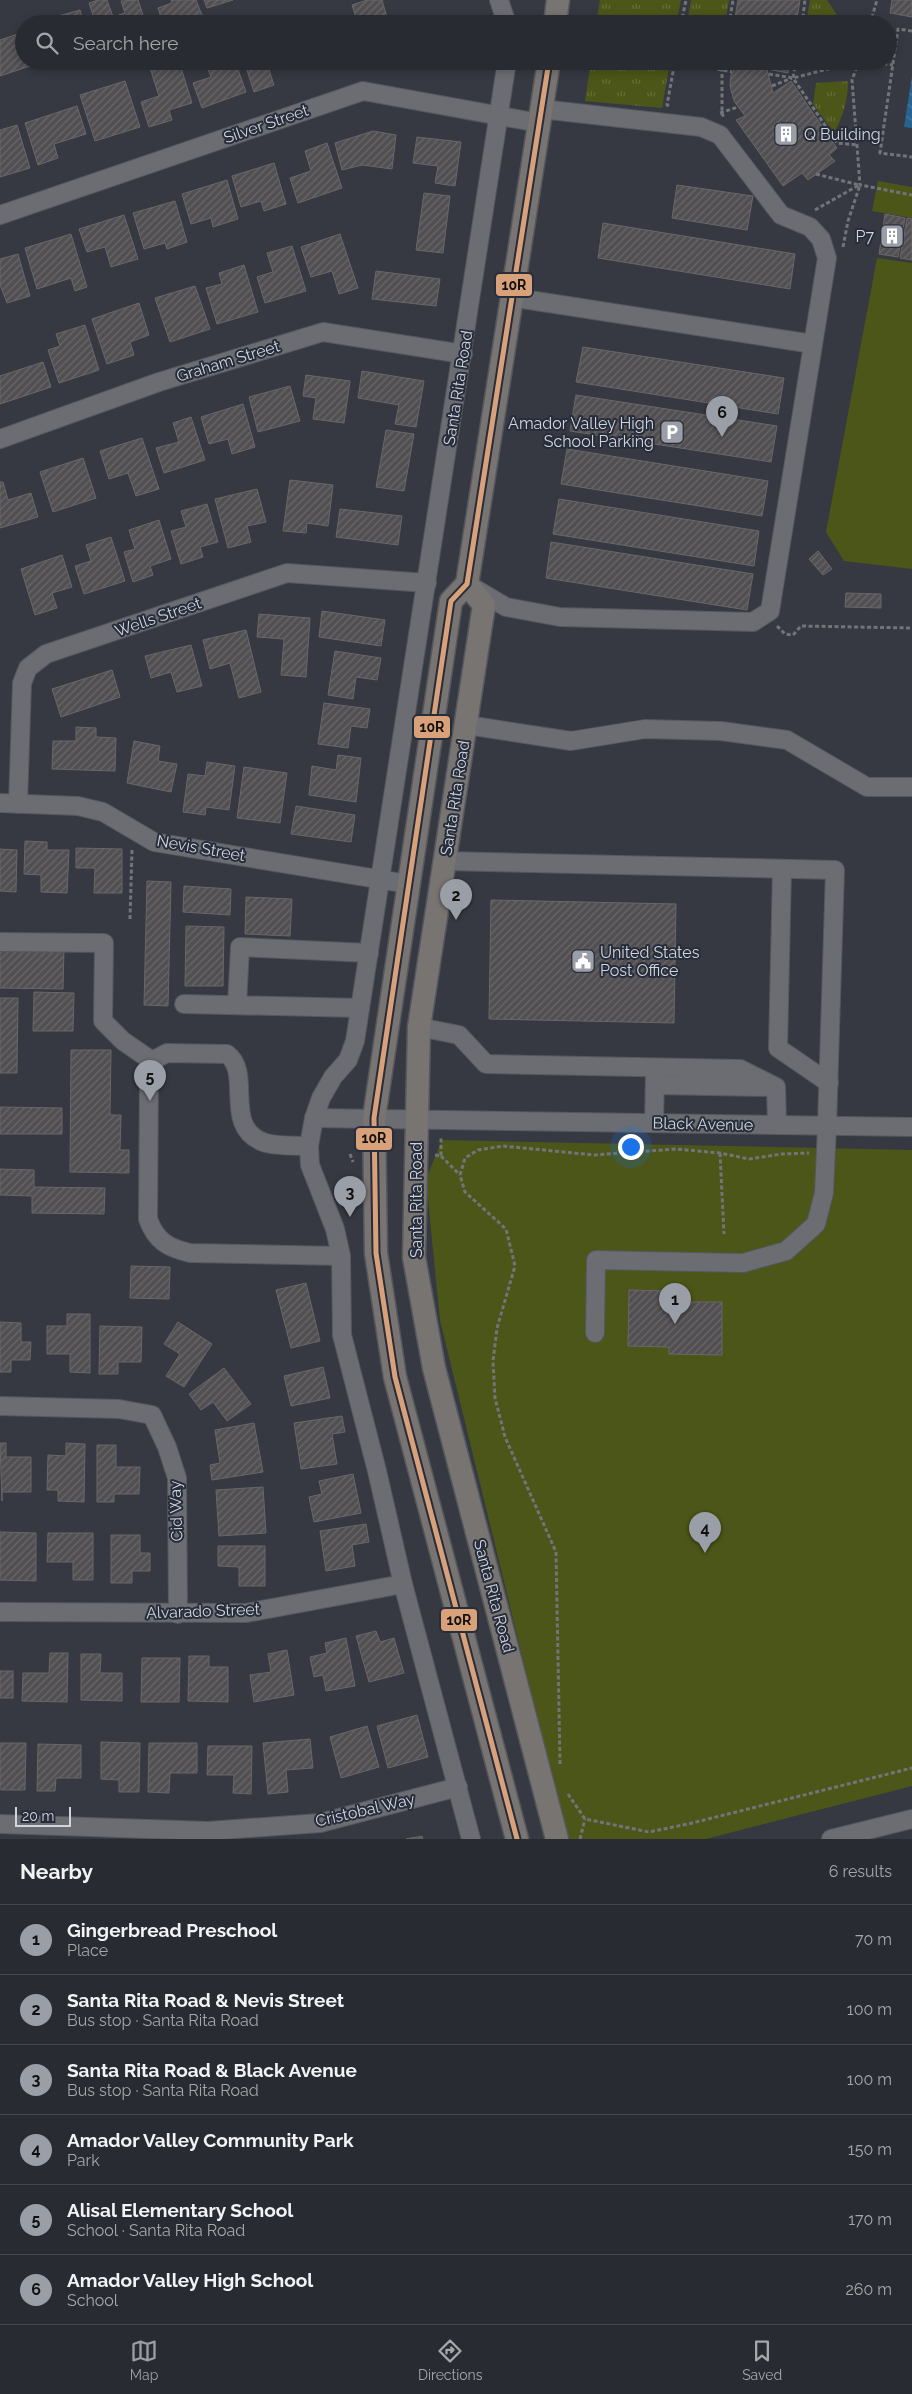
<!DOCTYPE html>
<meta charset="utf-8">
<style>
:root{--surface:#282b31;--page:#303339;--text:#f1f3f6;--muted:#a5a7ab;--line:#44474d;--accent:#9a9ea6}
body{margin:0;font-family:Raleway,sans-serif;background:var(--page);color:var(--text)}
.scale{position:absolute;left:15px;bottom:12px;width:56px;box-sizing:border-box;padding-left:5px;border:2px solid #d0d4dd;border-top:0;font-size:14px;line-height:18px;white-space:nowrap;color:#d0d4dd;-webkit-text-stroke:4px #272d3b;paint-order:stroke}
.you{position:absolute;left:630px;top:1146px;width:18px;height:18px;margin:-12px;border:4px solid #fff;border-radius:50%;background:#1a73e8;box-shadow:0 0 0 8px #1a73e833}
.badge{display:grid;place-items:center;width:32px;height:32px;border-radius:50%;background:var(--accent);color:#111;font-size:16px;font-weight:700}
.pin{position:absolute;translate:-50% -41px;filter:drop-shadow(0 1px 2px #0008)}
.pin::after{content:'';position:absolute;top:26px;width:18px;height:15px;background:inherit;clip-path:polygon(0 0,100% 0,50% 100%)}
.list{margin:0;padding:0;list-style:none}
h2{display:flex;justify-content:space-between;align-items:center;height:65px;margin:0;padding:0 20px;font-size:21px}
h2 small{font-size:16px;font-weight:400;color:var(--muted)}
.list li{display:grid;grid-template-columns:32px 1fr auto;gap:15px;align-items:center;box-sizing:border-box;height:70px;padding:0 20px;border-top:1px solid var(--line)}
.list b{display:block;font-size:19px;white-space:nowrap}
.list p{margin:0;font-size:16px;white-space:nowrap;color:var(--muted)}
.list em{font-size:16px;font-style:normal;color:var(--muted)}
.icon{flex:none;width:28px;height:28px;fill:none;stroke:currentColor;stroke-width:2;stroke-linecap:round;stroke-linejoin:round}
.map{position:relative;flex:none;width:912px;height:1839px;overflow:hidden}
.search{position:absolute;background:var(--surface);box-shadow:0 2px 8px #0003;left:15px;right:15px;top:15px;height:55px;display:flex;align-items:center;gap:12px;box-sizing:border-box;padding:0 18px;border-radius:28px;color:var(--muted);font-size:19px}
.sheet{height:485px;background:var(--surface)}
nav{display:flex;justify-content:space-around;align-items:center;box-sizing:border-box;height:70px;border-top:1px solid var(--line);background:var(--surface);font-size:14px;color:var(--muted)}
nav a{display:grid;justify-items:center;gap:2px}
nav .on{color:var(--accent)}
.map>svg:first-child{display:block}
.grass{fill:url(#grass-tufts)}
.park{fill:#4c5618}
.water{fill:url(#water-waves)}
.building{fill:url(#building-hatch);stroke:#696769}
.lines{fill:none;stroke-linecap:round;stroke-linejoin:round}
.minor-casing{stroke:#54585e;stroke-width:20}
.major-casing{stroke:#54585e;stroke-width:25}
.path{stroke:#72747a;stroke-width:3;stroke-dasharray:4 2.5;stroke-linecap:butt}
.minor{stroke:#6b6d73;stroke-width:18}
.major{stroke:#777471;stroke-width:22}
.bus-1-casing{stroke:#272d3b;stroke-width:9}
.bus-1{stroke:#d9a179;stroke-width:5}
.labels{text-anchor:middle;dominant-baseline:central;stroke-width:4;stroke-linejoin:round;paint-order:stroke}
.street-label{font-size:16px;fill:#d0d4dd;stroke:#272d3b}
.poi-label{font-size:16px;fill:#d0d4dd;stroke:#272d3b;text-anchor:start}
.line-badge{stroke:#272d3b;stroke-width:2}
.pale-badge-label{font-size:14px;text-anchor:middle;font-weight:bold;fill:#111}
</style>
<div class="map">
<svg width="912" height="1839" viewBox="0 0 912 1839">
<defs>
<pattern id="grass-tufts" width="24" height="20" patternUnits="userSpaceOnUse" patternTransform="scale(1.25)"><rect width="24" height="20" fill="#4c5618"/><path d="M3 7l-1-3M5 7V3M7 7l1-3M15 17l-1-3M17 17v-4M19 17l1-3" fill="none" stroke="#656d39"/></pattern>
<pattern id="water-waves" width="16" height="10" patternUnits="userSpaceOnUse" patternTransform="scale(1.25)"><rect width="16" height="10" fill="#276390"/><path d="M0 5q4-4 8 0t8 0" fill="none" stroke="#45789f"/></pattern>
<pattern id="building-hatch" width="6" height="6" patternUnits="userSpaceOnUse" patternTransform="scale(1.25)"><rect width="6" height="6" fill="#514f52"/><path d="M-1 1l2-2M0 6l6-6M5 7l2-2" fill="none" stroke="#69676a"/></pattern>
</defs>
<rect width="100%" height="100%" fill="#363941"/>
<g class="grass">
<path d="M600,0H681L676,24H596Z"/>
<path d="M691,0H729L725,24H687Z"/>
<path d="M810,0H827L843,24H806Z"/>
<path d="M591,61H670L662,108L585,101Z"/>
<path d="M848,81C848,101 843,116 834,133L813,104L816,83Z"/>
</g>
<g class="park">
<path d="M878,181L912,187V218L872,211Z"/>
<path d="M877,258L912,263V569L844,561L826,532Z"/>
<path d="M442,1140L912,1150V1786L706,1839H567L440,1320L426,1179Z"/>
</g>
<path class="water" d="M912,76V128L904,127Z"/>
<g class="building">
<path d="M98,0H107L113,17L125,13L121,1L138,0L146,24H96L89,3Z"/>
<path d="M171,0H196L202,15L177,24H163L158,8L172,3Z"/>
<path d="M204,0H233L207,8Z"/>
<path d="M367,0H382L389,24H358L352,5Z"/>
<path d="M738,0H800L796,24H734Z"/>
<path d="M892,0H912V17L890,13Z"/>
<path d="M80,10L84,24H38L37,22Z"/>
<path d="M332,17L335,24H312Z"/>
<path d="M423,18L474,23V24H423Z"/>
<path d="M24,32V61L42,62L0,76V40Z"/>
<path d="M173,61H179L192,103L169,110L172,120L149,127L141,102L159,96L150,68Z"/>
<path d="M205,61H235L246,92L202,108L193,83L211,77Z"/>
<path d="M244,61H292V62L269,70L274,85L254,92Z"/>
<path d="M301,61H329L304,70Z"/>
<path d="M419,61H439V64Z"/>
<path d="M790,61L788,73L767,69L773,93L791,81L837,148L829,155L835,161L808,180L802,173L783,186L736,120L745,116L734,101L730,86L731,75L737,64L727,62Z"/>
<path d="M125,81L140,127L95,141L80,95Z"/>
<path d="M77,106L86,134L54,144L58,158L38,165L25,123Z"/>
<path d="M17,125L30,168L0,177V130Z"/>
<path d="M373,131L396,135L392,169L362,165L342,170L335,143Z"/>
<path d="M417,137L461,142L455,186L435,183L438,166L413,163Z"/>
<path d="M327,143L342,188L298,203L290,178L311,171L305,151Z"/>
<path d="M274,163L286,204L264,211L261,201L241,207L232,176Z"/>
<path d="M227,180L238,219L213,227L211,218L191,224L182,194Z"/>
<path d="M677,185L753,196L747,230L672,218Z"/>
<path d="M424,193L450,196L443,253L416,250Z"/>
<path d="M175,201L187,242L167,249L165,243L144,249L133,213Z"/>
<path d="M885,214L905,218L898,257L879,254Z"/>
<path d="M124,215L138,259L111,267L105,247L87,252L79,229Z"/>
<path d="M907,218L912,219V260L900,258Z"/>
<path d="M603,223L795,254L790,289L598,258Z"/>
<path d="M71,234L87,287L75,291L71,278L37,289L25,248Z"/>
<path d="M340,234L358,288L339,294L332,271L311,277L301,247Z"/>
<path d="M292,246L306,291L265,303L257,277L273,272L267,253Z"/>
<path d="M18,254L30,296L7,303L0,285V259Z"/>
<path d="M244,265L258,312L217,324L206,288L222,284L219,273Z"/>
<path d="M376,271L440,279L436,306L372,299Z"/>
<path d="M195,286L210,329L170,342L155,298Z"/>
<path d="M139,303L149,335L130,342L134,355L107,364L92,319Z"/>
<path d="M85,325L99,370L59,383L48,350L60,346L56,334Z"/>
<path d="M583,347L784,378L778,414L576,382Z"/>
<path d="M43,362L51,387L0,404V376Z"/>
<path d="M362,371L424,381L416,427L395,424L399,405L358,398Z"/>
<path d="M306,375L350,381L344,423L313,419L316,398L303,396Z"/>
<path d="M290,386L300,421L258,432L249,397Z"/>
<path d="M576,395L777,426L771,462L570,431Z"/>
<path d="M243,404L255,447L232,454L228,439L209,444L201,417Z"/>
<path d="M191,417L205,460L164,473L156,448L179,442L173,423Z"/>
<path d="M386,430L414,434L404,491L376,487Z"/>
<path d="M142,438L159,489L136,496L128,473L109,479L100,451Z"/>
<path d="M567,449L768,481L762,516L561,484Z"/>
<path d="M83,458L96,498L53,512L40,472Z"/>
<path d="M290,480L333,485L328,526L307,523L306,533L283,531Z"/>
<path d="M0,482H3L8,500L31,493L38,517L0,528Z"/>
<path d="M257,489L266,522L247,526L251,542L228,548L215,499Z"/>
<path d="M559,499L759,531L754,566L553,534Z"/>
<path d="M207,504L218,542L200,547L203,557L181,564L171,531L186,527L181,511Z"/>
<path d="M340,509L402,516L398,545L336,537Z"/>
<path d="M159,520L171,559L150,566L153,575L133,582L124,552L135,549L129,530Z"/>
<path d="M111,537L125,581L84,594L75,566L91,561L86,545Z"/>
<path d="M551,542L753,574L747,610L546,578Z"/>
<path d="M818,551L832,569L823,575L809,559Z"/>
<path d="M62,555L72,587L52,593L57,608L35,615L21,569Z"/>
<path d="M846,593L881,594V608L845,607Z"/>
<path d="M322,611L385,620L381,646L319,637Z"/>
<path d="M259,614L310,618L306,677L281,675L284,639L257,637Z"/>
<path d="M246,630L261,692L239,698L230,663L210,669L203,640Z"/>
<path d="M191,645L202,686L177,692L171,672L151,678L145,656Z"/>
<path d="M335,651L381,658L377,680L356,677L353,699L328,695Z"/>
<path d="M112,670L120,697L61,717L52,689Z"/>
<path d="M324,703L370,709L367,728L351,726L348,748L318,744Z"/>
<path d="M76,727L96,728V737L116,738L115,771L52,769L53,741H76Z"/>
<path d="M134,741L160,746L158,761L177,764L171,792L127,783Z"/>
<path d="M338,755L361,758L356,802L309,795L312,766L336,770Z"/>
<path d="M207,762L235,766L229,810L206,807L205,815L183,812L188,774L205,776Z"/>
<path d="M244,767L287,773L280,823L237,818Z"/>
<path d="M296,806L355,815L351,842L291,834Z"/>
<path d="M25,841L47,842V850H69L67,893L41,892V875L24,874Z"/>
<path d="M76,848L122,849V893H94L95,868H76Z"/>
<path d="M0,849L17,850L16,892L0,891Z"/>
<path d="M147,881L171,882L168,1006L144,1005Z"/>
<path d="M184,886L231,889L230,915L183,912Z"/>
<path d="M246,897L292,899L290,936L245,934Z"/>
<path d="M491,900L676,904L674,1023L489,1019Z"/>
<path d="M186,926L224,927L223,986H185Z"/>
<path d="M0,948L64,949L63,989L0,988Z"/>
<path d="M34,992L74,993L73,1031H33Z"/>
<path d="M0,998H18L17,1073H0Z"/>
<path d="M71,1050H111L110,1115H121L120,1150H129V1173L70,1172Z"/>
<path d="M0,1107L62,1108V1134H0Z"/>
<path d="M0,1169L34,1170V1187L105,1188L104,1214L32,1213V1196L0,1195Z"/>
<path d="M131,1266L170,1267L169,1299L130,1298Z"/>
<path d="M306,1283L320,1341L291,1348L276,1290Z"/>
<path d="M629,1290L672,1291V1302H722V1355L669,1354V1347L628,1346Z"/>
<path d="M67,1314H90V1373L70,1372V1354H47V1326H67Z"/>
<path d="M0,1322L21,1323V1342H31L30,1360H11V1372H0Z"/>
<path d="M178,1322L212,1344L184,1387L166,1376L180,1354L164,1344Z"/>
<path d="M100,1326L142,1327L141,1362H118V1374H99Z"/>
<path d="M323,1367L330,1398L291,1406L284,1376Z"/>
<path d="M224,1368L251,1404L227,1421L213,1402L201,1410L189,1394Z"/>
<path d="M342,1416L345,1432L332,1434L337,1464L301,1469L294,1423Z"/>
<path d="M254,1423L263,1472L212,1480L210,1465L220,1463L215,1430Z"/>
<path d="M0,1443H6V1457H31V1492H2V1501Z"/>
<path d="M66,1443L85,1444L84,1502L58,1501V1490H47L48,1455L66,1456Z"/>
<path d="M97,1445H116V1467H140L139,1494H114V1502H97Z"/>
<path d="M353,1474L361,1513L314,1522L309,1497L322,1494L319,1481Z"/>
<path d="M263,1487L266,1533L219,1536L216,1490Z"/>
<path d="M366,1524L369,1542L352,1545L355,1566L326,1571L320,1531Z"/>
<path d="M0,1532L36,1533V1581L0,1580Z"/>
<path d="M48,1533H93V1580H73V1562H47Z"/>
<path d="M111,1535H140V1553H150V1571H132V1583H111Z"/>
<path d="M218,1546H265V1586H239V1567L218,1566Z"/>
<path d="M376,1631L380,1642L394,1638L404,1673L369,1682L356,1636Z"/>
<path d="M346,1638L355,1686L326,1691L323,1675L314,1677L310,1657L327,1653L325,1643Z"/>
<path d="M287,1650L294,1695L254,1702L250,1675L271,1672L268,1654Z"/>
<path d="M50,1653H68L67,1702L22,1701L23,1673H49Z"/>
<path d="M81,1654H101L100,1673H122V1701L81,1700Z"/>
<path d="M189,1656H209V1667H228V1702L188,1701Z"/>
<path d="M142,1658H180L179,1702H141Z"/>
<rect x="0" y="1671" width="13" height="27"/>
<path d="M417,1715L428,1757L388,1768L377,1726Z"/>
<path d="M367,1726L379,1767L341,1778L330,1737Z"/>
<path d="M310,1739L313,1768L286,1770L288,1792L268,1794L263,1743Z"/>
<path d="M101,1742L140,1743L139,1792H119V1780L101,1779Z"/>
<path d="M0,1743H26L25,1790H1L0,1788Z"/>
<path d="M149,1743H197V1773H170L169,1793L148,1792Z"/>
<path d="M38,1744L81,1745V1778H56L55,1791H37Z"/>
<path d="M208,1746H252L251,1794L233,1793L234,1775H207Z"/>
<path d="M422,1836L423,1839H406Z"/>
</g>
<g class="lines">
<g class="minor-casing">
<g id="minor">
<path d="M499,0L507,24"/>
<path d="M0,215L363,91L539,123"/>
<path d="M510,297L813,344"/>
<path d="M0,439L159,382L323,332L463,354"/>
<path d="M474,588L506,607L560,617L753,622L770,611L827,258L821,239L810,227L781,215L720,135L701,127L541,109"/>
<path d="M467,725L571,741L645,729L721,731L787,740L867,787H912"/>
<path d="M0,803L78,806L103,812L154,842L408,884"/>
<path d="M18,804L22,683L28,668L46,654L287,573L427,583"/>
<path d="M445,861L835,870L827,1126L824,1193L816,1224L786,1251L743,1263L596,1260L595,1333"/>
<path d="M782,869L778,1048L829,1083"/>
<path d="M0,942L104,943L103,1021L123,1041L152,1061"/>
<path d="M184,1004L360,1008"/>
<path d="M237,1005L240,947L369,953"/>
<path d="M419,1027L459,1035L486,1064L740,1069L776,1087L777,1125"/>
<path d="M655,1085L770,1087"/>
<path d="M314,1118L912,1127"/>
<path d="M654,1123L655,1075"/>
<path d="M309,1146C296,1145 276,1147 263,1142C222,1126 253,1073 227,1054L167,1053L152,1061L149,1073L148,1219C156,1241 168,1248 190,1253L341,1256"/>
<path d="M0,1406L119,1409L152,1415L167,1447L177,1478L178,1614"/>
<path d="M0,1612L246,1613L403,1584"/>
<path d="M0,1824L208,1831L320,1823L458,1787"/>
<path d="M471,1839L403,1584L377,1471L342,1335L341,1256L335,1229L310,1165L309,1146L314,1118L321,1098L333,1077L348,1060L355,1041L507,61"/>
<path d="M831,1839L912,1819"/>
</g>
</g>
<g class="major-casing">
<g id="major">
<path d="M555,24L558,0"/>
<path d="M467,584L484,605L419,1027L414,1257L434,1368L557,1839"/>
<path d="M517,1839L395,1377L376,1253L374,1118L451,601L467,584L549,61"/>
</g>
</g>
<g class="path">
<path d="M681,24L686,0"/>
<path d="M729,24L733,0"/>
<path d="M802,24L805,0"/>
<path d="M870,24L877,0"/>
<path d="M912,31L898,29L880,153L912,157"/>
<path d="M679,61L732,72"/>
<path d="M722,61V114L724,117"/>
<path d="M796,61L793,78L837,143L857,145"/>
<path d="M859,61L852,80L860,185L912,195"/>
<path d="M769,74L793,78L859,61L893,65"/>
<path d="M772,86L792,78"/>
<path d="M669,106L667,105L675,61"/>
<path d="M720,113L738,107"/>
<path d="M816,174L859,185"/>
<path d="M815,210L859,185"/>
<path d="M843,247L848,221L860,185"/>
<path d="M777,626L785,634L793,635L801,626L912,628"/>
<path d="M130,919L132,850"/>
<path d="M720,1153L724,1234"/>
<path d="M350,1154L353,1162"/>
<path d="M435,1155L441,1156V1136"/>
<path d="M441,1156L460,1175"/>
<path d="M560,1764L556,1552L505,1437L495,1398L493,1361L497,1328L515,1266L506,1229L465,1192L460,1175L465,1158L478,1150L503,1146L594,1155L676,1149L720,1153L749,1159L782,1154L809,1153"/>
<path d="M568,1794L585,1819L649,1832L688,1824L912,1768"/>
<path d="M580,1839L585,1819"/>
</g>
<use href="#minor" class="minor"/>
<use href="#major" class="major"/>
<g class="bus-1-casing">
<path id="bus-1" d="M517,1839L395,1377L376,1253L374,1118L451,601L467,584L549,61"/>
</g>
<use href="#bus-1" class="bus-1"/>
</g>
<defs>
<g id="building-square" transform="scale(1.25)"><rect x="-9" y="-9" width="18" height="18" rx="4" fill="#9a9ea6" stroke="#272d3b"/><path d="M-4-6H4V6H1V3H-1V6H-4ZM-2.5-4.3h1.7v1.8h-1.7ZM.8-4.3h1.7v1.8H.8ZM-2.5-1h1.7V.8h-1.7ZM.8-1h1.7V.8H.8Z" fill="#fff"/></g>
<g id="parking-square" transform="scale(1.25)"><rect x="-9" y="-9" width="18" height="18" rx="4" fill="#9a9ea6" stroke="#272d3b"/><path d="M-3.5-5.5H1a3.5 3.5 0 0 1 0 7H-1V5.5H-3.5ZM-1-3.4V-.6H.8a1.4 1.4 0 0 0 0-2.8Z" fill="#fff"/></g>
<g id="civic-square" transform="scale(1.25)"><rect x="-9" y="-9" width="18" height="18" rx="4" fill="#9a9ea6" stroke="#272d3b"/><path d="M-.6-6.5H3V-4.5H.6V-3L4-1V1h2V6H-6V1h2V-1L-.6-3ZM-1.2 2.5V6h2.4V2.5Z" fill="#fff"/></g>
</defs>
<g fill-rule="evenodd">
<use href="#building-square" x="786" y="134"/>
<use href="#building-square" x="892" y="236"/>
<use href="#parking-square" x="672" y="432"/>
<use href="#civic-square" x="583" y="961"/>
</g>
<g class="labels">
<g class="street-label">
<text transform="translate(266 124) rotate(-19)">Silver Street</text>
<text transform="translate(228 361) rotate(-17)">Graham Street</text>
<text transform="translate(458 388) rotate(-81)">Santa Rita Road</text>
<text transform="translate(158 617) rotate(-19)">Wells Street</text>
<text transform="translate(455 798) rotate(-81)">Santa Rita Road</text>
<text transform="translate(201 848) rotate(10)">Nevis Street</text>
<text transform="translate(703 1124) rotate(1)">Black Avenue</text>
<text transform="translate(416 1200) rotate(-90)">Santa Rita Road</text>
<text transform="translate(176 1511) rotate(-92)">Cid Way</text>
<text transform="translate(494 1596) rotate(75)">Santa Rita Road</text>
<text transform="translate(203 1611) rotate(-2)">Alvarado Street</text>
<text transform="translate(365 1810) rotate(-13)">Cristobal Way</text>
</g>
<g class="poi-label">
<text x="804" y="134">Q Building</text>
<text x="874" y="236" text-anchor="end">P7</text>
<text x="654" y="423" text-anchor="end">Amador Valley High<tspan x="654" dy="18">School Parking</tspan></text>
<text x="600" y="952">United States<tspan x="600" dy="18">Post Office</tspan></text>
</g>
</g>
<g class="line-badge">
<rect x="495" y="273" width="38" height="24" rx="5" fill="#d9a179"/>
<rect x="413" y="715" width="38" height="24" rx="5" fill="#d9a179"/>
<rect x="355" y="1127" width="38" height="24" rx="5" fill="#d9a179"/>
<rect x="440" y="1608" width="38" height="24" rx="5" fill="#d9a179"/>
</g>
<g class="pale-badge-label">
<text x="514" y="290">10R</text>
<text x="432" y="732">10R</text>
<text x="374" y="1143">10R</text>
<text x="459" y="1625">10R</text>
</g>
</svg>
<div class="scale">20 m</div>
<div class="you"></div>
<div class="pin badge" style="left:675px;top:1324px">1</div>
<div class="pin badge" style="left:456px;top:920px">2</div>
<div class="pin badge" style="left:350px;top:1217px">3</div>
<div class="pin badge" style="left:705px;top:1553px">4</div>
<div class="pin badge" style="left:150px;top:1101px">5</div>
<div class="pin badge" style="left:722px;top:437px">6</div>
<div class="search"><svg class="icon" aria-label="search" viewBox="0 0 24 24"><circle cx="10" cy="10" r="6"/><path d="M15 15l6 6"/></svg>Search here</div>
</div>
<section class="sheet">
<h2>Nearby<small>6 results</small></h2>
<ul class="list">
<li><span class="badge">1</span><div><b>Gingerbread Preschool</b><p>Place</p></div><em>70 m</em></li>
<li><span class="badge">2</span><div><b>Santa Rita Road &amp; Nevis Street</b><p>Bus stop · Santa Rita Road</p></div><em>100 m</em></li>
<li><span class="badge">3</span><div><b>Santa Rita Road &amp; Black Avenue</b><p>Bus stop · Santa Rita Road</p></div><em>100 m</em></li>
<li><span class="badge">4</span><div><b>Amador Valley Community Park</b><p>Park</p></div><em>150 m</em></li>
<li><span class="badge">5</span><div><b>Alisal Elementary School</b><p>School · Santa Rita Road</p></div><em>170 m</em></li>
<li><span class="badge">6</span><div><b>Amador Valley High School</b><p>School</p></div><em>260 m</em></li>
</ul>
</section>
<nav>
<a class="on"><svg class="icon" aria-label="map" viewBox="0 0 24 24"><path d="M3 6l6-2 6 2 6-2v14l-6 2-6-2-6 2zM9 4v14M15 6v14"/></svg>Map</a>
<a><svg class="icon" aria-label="directions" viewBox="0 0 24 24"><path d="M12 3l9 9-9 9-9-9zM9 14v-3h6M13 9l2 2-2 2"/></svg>Directions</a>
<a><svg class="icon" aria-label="saved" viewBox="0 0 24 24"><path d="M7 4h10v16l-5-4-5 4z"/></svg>Saved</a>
</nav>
